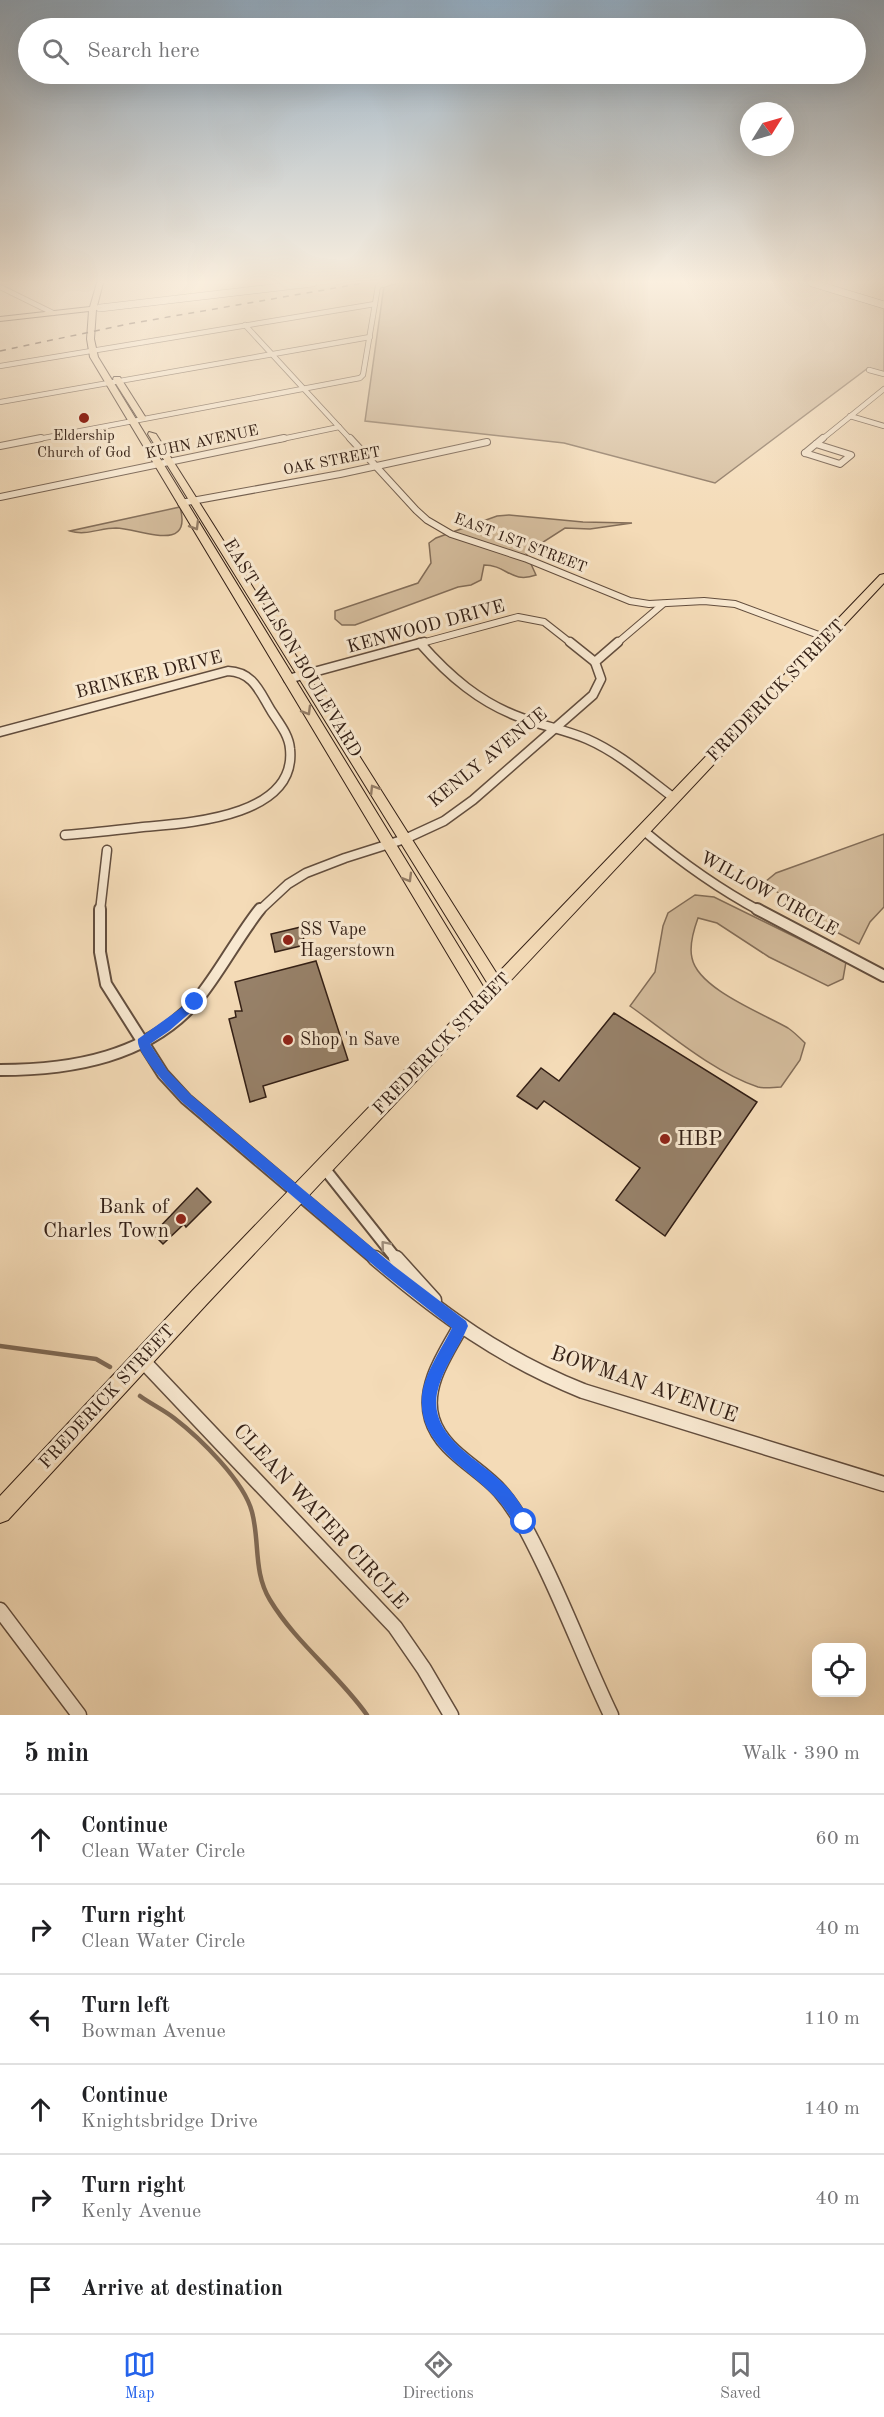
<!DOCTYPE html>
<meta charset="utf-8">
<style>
:root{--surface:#fff;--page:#f6f6f6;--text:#202124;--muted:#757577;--line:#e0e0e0;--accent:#2563eb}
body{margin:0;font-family:"Old Standard TT",serif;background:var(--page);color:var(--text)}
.controls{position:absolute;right:18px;bottom:18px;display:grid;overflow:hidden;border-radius:12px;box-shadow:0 6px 24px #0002}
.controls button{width:54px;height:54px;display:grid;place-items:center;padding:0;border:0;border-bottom:2px solid var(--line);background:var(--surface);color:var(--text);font:30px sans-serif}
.compass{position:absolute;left:740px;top:102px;width:54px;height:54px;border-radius:50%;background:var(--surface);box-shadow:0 6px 24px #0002;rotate:53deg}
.stop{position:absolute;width:18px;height:18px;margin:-14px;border:4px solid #2563eb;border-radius:50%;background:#fff}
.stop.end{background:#2563eb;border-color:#fff;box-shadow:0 2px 6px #0008}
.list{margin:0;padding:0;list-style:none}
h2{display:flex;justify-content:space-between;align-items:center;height:78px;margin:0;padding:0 24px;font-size:26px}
h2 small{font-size:20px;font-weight:400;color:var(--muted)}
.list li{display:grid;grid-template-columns:39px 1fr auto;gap:18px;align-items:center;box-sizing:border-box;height:90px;padding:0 24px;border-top:2px solid var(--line)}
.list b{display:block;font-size:22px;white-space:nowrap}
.list p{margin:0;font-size:20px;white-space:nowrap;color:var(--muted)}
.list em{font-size:20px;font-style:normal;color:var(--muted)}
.icon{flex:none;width:33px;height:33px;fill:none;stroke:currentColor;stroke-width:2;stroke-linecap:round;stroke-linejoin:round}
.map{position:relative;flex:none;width:884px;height:1715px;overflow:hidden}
.search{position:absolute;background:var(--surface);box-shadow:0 6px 24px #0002;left:18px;right:18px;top:18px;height:66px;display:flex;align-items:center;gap:15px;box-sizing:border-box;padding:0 21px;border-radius:33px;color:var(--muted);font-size:22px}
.sheet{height:618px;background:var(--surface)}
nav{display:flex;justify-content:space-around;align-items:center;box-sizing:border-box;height:84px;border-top:2px solid var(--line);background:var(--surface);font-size:16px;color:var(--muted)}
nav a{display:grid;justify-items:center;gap:3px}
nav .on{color:var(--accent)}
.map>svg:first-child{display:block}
.green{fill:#d3bb9b;stroke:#836d58;stroke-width:1.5}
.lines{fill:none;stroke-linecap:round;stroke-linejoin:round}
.stream{stroke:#7f6955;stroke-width:4.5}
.building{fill:#978169;stroke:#331f15;stroke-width:1.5}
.minor-far4-casing{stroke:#634e3e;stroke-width:6}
.minor-far3-casing{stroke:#634e3e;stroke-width:8}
.minor-far2-casing{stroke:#634e3e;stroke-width:11}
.minor-far1-casing{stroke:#634e3e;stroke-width:14}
.minor-casing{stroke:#634e3e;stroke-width:17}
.secondary-casing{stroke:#331f15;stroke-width:8}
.primary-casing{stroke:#331f15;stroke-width:2}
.minor-far4{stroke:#f8e8d0;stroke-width:4.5}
.minor-far3{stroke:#f8e8d0;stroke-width:6}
.minor-far2{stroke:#f8e8d0;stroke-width:8}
.minor-far1{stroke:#f8e8d0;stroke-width:10}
.minor{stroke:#f8e8d0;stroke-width:14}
.secondary{stroke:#f8e8d0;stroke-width:7}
.primary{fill:#f4dbb7;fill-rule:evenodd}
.rail{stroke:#331f15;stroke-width:1.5;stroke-dasharray:6 6;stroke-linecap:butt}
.oneway{stroke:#947d66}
.oneway2{stroke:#9f8e7c}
.route{fill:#2563eb}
.poi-dot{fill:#8f2418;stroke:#f8e8d0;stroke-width:2}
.labels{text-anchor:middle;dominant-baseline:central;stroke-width:6;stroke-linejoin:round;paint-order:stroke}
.far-poi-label{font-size:15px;fill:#331f15;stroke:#f8e8d0}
.far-street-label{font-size:15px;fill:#331f15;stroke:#f8e8d0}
.street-label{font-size:18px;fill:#331f15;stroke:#f8e8d0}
.poi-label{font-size:18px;fill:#331f15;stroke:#f8e8d0;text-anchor:start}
.near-poi-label{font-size:21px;fill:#331f15;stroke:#f8e8d0;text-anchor:start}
.near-street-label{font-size:21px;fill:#331f15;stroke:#f8e8d0}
</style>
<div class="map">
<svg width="884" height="1715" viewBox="0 0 884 1715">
<rect width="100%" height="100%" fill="#f4dbb7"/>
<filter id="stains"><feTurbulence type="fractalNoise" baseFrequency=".00333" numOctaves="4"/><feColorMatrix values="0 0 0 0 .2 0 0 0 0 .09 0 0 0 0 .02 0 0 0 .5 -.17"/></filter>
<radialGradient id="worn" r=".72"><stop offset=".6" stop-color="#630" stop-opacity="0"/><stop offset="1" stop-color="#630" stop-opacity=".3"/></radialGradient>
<g class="green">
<path d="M402,283H806L884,307V372L868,368L715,483L564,443L365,421L384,286Z"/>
<path d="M180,507C193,554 141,529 116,528C100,528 86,536 70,531Z"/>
<path d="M509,515L583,522L632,523L590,529L565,528L526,553L536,575C511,584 507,565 484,565L481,580L471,585L458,587L355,625H342L335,619V611L418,583L431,563L429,543L436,538L497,516Z"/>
<path d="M884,834V907L870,922L859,944L808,917L765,882L776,873Z"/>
<path d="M695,895L714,897L846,962L843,979L828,986L769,957L717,923L698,918C694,929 689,946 692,958C698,989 764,1014 788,1028C794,1032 800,1038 805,1043L800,1060L781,1087C774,1087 765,1089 758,1087C713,1072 668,1033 630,1006L655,972L663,926L668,913Z"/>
</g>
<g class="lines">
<g class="stream">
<path d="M0,1346L96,1359L110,1367"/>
<path d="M140,1396C151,1404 164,1410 174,1418C200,1438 244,1481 252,1512C260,1542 253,1572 270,1600C296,1643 338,1674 367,1715"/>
</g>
</g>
<g class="building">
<path d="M301,927L305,945L275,952L271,934Z"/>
<path d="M316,961L348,1060L263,1086L266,1097L250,1102L229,1019L236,1017L235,1011H242L235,982Z"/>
<path d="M614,1013L757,1102L665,1236L616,1200L640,1168L544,1101L537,1109L517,1096L541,1068L559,1081Z"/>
<path d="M197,1188L211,1202L186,1227L184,1224L163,1244L153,1234Z"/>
</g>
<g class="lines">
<g class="minor-far4-casing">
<g id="minor-far4">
<path d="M0,287L53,313"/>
<path d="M245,325L351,440"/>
<path d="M0,366L375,304"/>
<path d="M869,370L884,374"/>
<path d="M0,402L370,337"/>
<path d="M850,416L884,426"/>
<path d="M33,440L360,378L363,375L378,286L389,283"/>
<path d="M277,440L339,427"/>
<path d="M821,440L884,389"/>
</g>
</g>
<g class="minor-far3-casing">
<g id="minor-far3">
<path d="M350,438L416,510L427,520L451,534L527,559L630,601L649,604L704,601L735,604L827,638"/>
<path d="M0,446L41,438"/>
<path d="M805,453L823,438"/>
<path d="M805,453L840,464L851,455L816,444"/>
<path d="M0,497L284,438"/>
<path d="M181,503L340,474L487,442"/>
<path d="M418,644L518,617L544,622L572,644"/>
<path d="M616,644L663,604"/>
</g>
</g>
<g class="minor-far2-casing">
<g id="minor-far2">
<path d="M570,642L595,662"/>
<path d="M420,643C449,676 480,703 522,718C543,726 566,730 587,739C619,753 646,777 674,798"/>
<path d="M288,679L424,642"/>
<path d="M0,732L228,671C254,672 260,693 272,712C279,723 289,735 290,749C297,817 188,823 143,827C117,830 91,833 65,835"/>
<path d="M644,831C681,862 717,888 760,911"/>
<path d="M100,911L107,850"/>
<path d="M259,911L288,884L306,873L345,858L405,839L444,821L473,800L593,695L601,679L595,662L618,642"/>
</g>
</g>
<g class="minor-far1-casing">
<g id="minor-far1">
<path d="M100,909V952L106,984L163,1074L186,1099L376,1260"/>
<path d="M757,909L884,976"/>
<path d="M0,1070C72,1070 148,1057 197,1000C220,972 237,938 260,909"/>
<path d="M324,1168L397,1260"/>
</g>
</g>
<g class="minor-casing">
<g id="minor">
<path d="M375,1258C442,1315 501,1358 583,1391L884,1484"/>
<path d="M396,1258L434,1300"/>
<path d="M461,1326C446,1353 422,1386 432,1419C442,1452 479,1467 500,1491C520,1514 533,1542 546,1569C569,1617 588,1667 611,1715"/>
<path d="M142,1360L395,1627L424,1669L451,1715"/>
<path d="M0,1610L79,1715"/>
</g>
</g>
<g class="secondary-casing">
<g id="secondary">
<path d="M812,283L884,305"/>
<path d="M100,308L313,283"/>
</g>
</g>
<g class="primary-casing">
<g id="primary">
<path d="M97,283H103L97,306L103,308L96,310L94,339L98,357L484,988L488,984L148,434L149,432L156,434L497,974L880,575L884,574V583L206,1305L8,1520L0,1523V1496L192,1291L474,998L90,357L87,339L89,311L0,321V317L90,307Z"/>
<path d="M114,377H120L146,418L145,420H139L113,379Z"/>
</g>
</g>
<use href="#minor-far4" class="minor-far4"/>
<use href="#minor-far3" class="minor-far3"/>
<use href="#minor-far2" class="minor-far2"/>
<use href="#minor-far1" class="minor-far1"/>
<use href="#minor" class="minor"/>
<use href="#secondary" class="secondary"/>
<use href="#primary" class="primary"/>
<path class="rail" d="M0,351L128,324L364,283"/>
</g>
<defs><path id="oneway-chevron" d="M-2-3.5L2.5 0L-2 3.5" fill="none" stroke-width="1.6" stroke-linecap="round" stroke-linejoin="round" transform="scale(1.5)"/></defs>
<g class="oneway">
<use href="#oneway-chevron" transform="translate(195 526) rotate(59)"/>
<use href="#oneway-chevron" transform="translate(307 711) rotate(59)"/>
<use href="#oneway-chevron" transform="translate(374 789) rotate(-122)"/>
<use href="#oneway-chevron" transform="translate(408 878) rotate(59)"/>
</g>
<use class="oneway2" href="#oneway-chevron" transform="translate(385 1245) rotate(-130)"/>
<linearGradient id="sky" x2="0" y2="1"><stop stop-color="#92aabe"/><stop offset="0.54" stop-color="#faefdf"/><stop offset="1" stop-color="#faefdf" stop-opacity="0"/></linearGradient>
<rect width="884" height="523" fill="url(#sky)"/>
<path class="route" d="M195,998L199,999V1005L169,1031L150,1044L167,1070L191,1095L394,1266L466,1321L468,1326C459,1348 442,1369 437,1393C429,1437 478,1458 504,1484C514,1493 521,1506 529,1517L532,1522L529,1528L524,1530L518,1528C510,1517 503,1504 493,1495C464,1465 417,1444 422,1395C425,1372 442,1348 452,1328L385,1275L182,1102C172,1091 135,1053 138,1039Z"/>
<g class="poi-dot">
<circle cx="84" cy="418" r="6"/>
<circle cx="288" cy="940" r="6"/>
<circle cx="288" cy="1040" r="6"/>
<circle cx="665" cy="1139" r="6"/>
<circle cx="181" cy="1219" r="6"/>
</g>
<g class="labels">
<g class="far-poi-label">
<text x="84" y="436">Eldership<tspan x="84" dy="17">Church of God</tspan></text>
</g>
<g class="far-street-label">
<text transform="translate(202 443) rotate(-12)">KUHN AVENUE</text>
<text transform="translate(332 462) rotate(-11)">OAK STREET</text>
<text transform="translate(520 544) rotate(21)">EAST 1ST STREET</text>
</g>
<g class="street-label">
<text transform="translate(426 627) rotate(-15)">KENWOOD DRIVE</text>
<text transform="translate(292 648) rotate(59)">EAST WILSON BOULEVARD</text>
<text transform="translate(149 675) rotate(-14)">BRINKER DRIVE</text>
<text transform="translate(776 691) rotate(-46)">FREDERICK STREET</text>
<text transform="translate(488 758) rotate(-39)">KENLY AVENUE</text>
<text transform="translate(769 894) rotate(29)">WILLOW CIRCLE</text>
<text transform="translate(442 1044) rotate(-46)">FREDERICK STREET</text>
<text transform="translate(107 1397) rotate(-47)">FREDERICK STREET</text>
</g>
<g class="poi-label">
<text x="300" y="930">SS Vape<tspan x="300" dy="21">Hagerstown</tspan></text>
<text x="300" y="1040">Shop 'n Save</text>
</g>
<g class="near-poi-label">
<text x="677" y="1139">HBP</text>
<text x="169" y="1207" text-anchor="end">Bank of<tspan x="169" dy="24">Charles Town</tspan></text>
</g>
<g class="near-street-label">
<text transform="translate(644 1385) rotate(19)">BOWMAN AVENUE</text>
<text transform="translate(320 1517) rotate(47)">CLEAN WATER CIRCLE</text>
</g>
</g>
<rect width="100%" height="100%" filter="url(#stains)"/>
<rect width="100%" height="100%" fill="url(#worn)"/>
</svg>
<div class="controls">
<button><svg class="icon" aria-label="locate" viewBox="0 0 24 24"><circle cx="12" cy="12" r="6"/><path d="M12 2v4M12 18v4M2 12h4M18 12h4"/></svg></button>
</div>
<svg class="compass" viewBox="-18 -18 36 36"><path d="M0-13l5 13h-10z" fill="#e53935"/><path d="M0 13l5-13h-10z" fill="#757577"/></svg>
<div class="stop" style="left:524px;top:1522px"></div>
<div class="stop end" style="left:195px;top:1002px"></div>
<div class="search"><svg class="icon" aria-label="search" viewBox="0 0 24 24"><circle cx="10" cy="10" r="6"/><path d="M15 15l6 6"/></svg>Search here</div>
</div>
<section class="sheet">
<h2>5 min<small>Walk · 390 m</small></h2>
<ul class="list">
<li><svg class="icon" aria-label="ahead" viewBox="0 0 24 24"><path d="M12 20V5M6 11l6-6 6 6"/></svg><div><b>Continue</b><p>Clean Water Circle</p></div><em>60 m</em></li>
<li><svg class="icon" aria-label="right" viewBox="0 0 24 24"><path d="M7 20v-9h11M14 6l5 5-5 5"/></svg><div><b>Turn right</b><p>Clean Water Circle</p></div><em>40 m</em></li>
<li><svg class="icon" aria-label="left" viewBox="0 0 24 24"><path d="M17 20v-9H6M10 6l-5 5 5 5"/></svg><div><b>Turn left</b><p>Bowman Avenue</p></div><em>110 m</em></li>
<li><svg class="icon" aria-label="ahead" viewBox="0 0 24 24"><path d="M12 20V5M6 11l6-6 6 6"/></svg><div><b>Continue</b><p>Knightsbridge Drive</p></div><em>140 m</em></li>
<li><svg class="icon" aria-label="right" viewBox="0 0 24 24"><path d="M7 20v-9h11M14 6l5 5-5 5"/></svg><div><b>Turn right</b><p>Kenly Avenue</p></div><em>40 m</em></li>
<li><svg class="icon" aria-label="arrive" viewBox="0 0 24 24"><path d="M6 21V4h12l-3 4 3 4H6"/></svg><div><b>Arrive at destination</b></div></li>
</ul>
</section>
<nav>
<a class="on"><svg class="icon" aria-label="map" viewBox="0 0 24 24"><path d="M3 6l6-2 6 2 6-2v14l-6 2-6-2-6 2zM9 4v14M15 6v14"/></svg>Map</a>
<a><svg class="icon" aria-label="directions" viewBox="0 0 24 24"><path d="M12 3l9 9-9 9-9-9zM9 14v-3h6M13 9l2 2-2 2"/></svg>Directions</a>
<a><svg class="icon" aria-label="saved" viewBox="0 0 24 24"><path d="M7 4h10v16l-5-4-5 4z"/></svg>Saved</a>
</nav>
